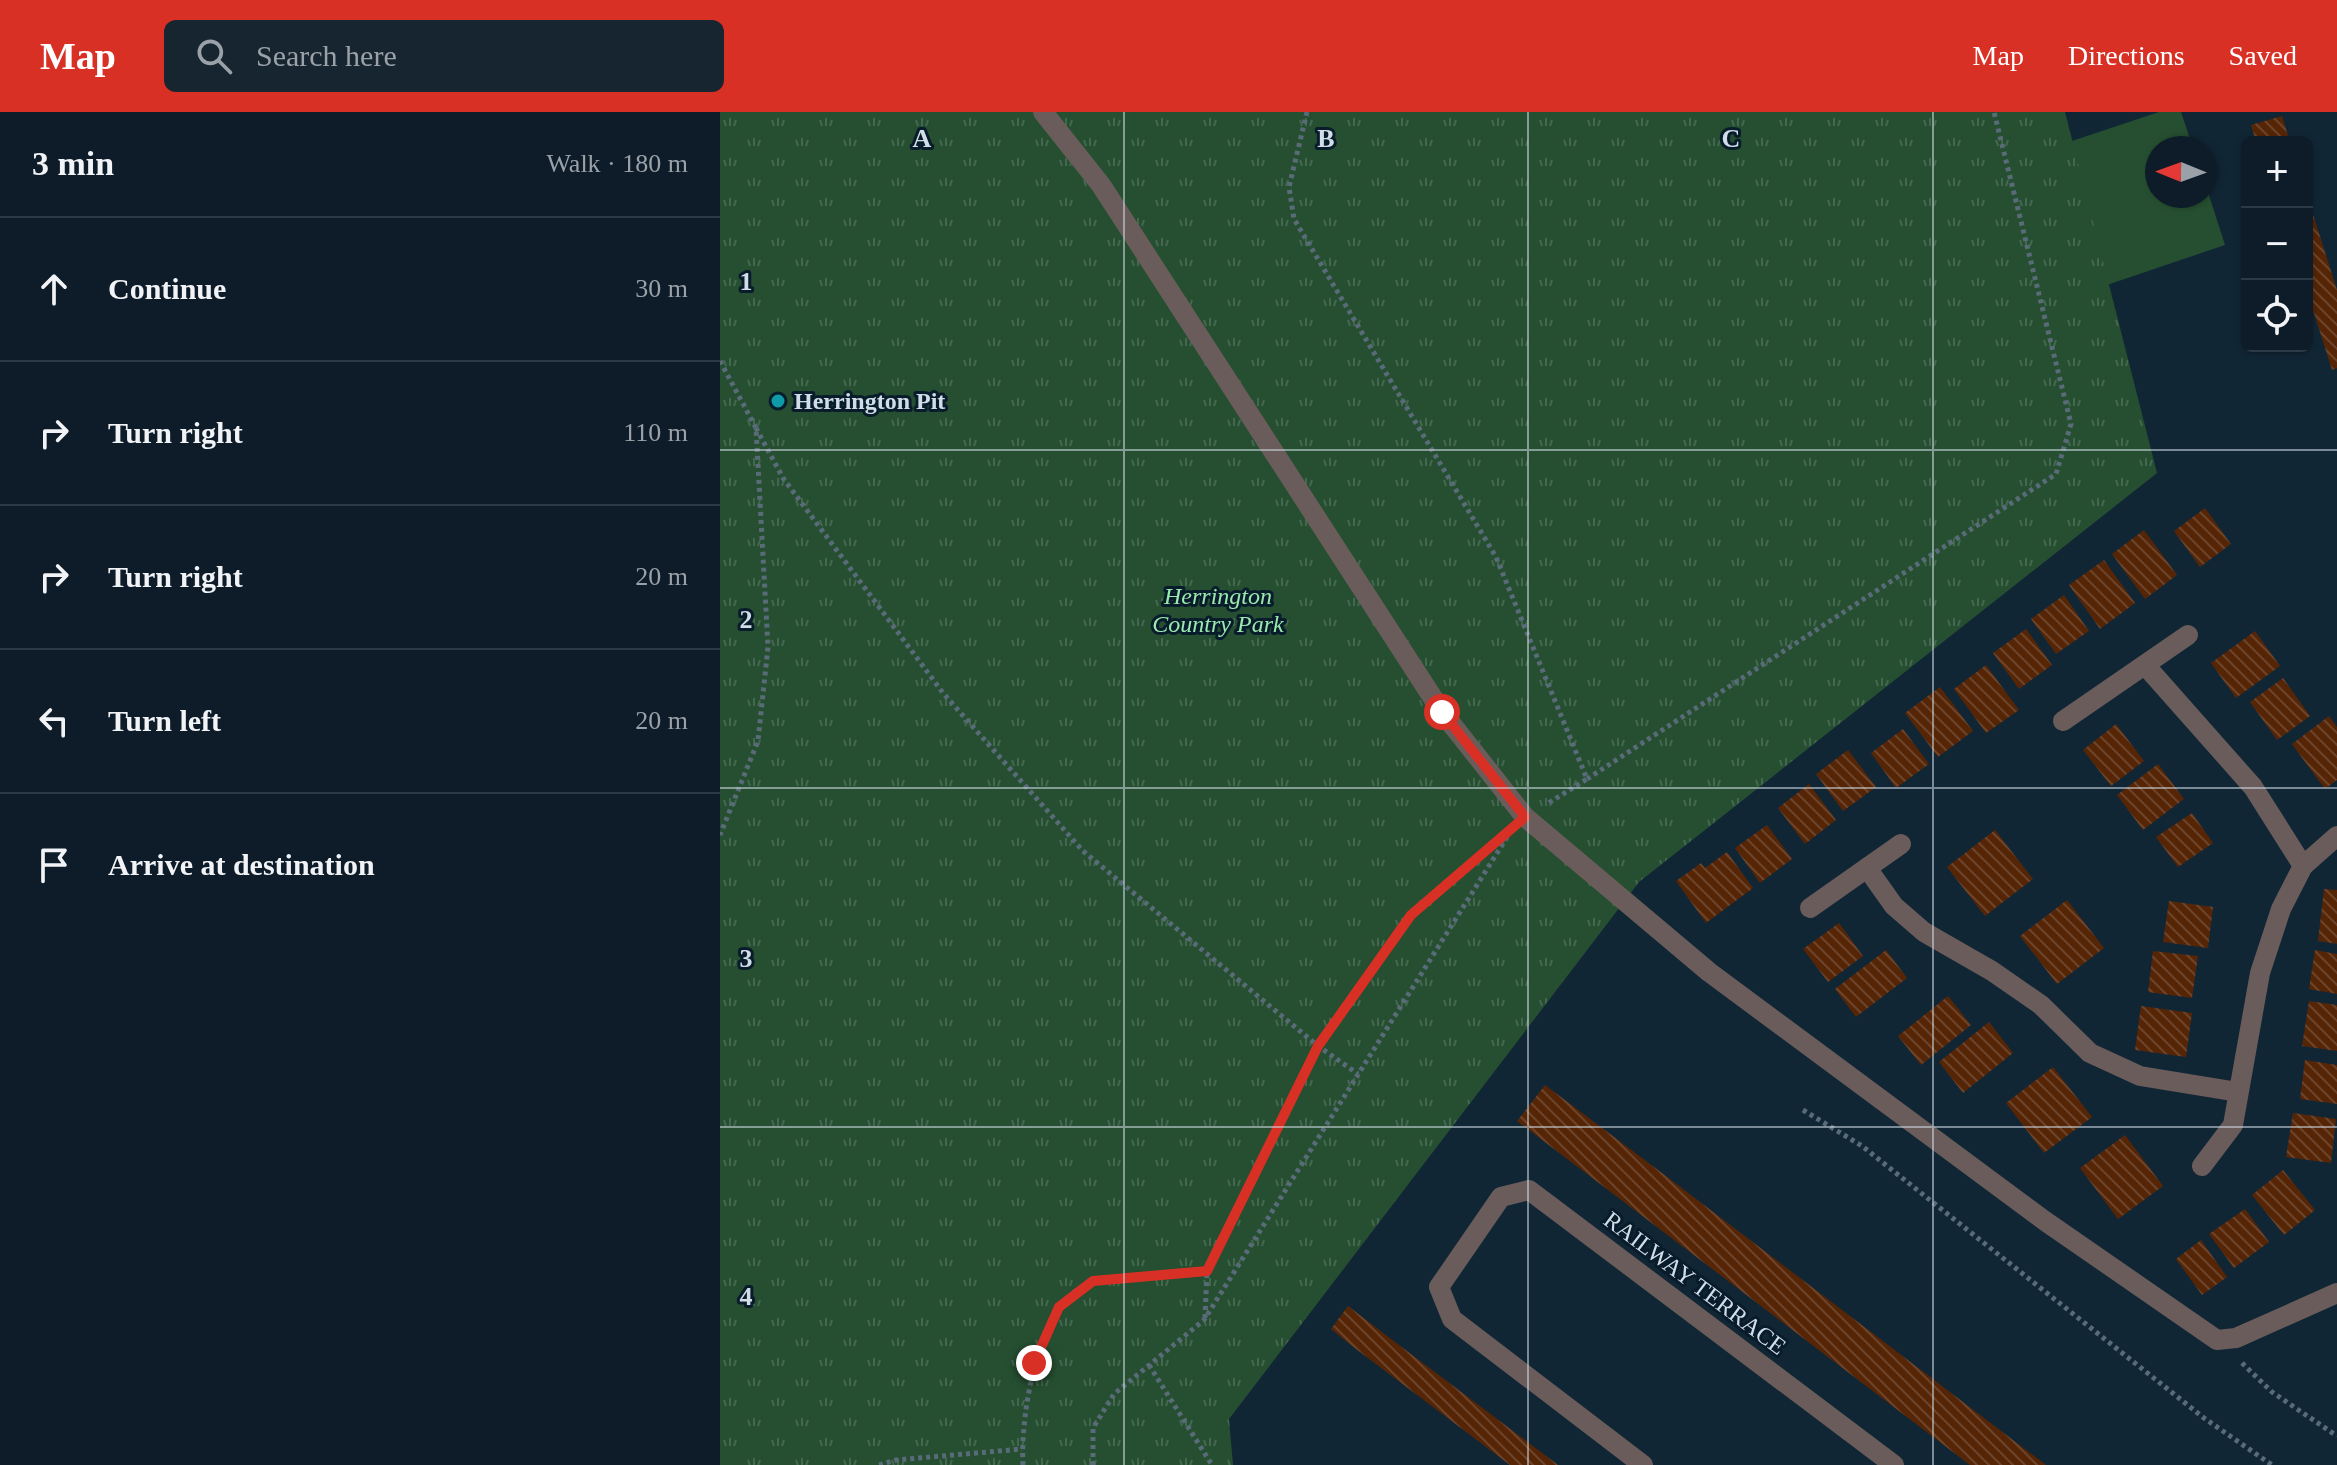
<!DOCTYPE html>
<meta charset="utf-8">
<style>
:root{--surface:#0d1c28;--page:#162530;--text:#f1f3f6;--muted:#9aa1a8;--line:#2d3a45;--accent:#d93025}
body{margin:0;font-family:"Times New Roman",serif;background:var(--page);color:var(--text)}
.controls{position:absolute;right:24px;top:24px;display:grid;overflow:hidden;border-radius:12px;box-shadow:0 2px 6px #0004}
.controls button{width:72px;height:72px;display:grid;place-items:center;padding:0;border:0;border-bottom:2px solid var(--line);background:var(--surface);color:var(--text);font:40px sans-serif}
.compass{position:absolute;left:1425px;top:24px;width:72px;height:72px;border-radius:50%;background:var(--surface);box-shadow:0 2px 6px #0004;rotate:271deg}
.stop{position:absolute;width:24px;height:24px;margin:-18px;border:6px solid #d93025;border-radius:50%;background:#fff}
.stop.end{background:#d93025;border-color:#fff;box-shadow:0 2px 8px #0008}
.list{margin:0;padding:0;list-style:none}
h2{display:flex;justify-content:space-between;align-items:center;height:104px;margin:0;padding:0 32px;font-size:34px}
h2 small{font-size:26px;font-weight:400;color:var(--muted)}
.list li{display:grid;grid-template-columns:52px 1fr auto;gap:24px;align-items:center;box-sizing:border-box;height:144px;padding:0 32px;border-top:2px solid var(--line)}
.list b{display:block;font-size:30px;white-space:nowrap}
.list em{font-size:26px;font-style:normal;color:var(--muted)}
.icon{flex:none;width:44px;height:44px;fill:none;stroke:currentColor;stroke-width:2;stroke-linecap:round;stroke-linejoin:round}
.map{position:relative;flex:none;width:1617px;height:1353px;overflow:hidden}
header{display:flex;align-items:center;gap:48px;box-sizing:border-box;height:112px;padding:0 40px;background:var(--accent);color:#fff}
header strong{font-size:38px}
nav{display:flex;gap:44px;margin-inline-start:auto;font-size:28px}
.search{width:560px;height:72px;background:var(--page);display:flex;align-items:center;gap:20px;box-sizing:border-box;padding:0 28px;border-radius:12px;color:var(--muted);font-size:30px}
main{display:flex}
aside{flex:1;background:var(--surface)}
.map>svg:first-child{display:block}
.green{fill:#264f31}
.park{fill:url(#park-tufts)}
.building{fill:url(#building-back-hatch)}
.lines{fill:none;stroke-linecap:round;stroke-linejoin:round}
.path{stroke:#596b78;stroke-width:5;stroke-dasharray:4 4;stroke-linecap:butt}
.minor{stroke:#6a5c5a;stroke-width:20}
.route{stroke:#d93025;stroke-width:10}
.grid{fill:none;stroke:#d1dee8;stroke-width:2;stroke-opacity:0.55}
.culture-dot{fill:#0f9aa8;stroke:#081c2b;stroke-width:3}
.labels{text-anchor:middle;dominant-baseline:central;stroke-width:6;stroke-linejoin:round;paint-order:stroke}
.poi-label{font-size:24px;font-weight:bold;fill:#d1dee8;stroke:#081c2b;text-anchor:start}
.park-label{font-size:24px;font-style:italic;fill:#9be9ad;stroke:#081c2b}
.street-label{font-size:24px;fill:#d1dee8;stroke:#081c2b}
.grid-label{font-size:26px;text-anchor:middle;font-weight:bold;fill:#d1dee8;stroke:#081c2b;stroke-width:6;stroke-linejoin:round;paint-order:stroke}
</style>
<header>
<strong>Map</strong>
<div class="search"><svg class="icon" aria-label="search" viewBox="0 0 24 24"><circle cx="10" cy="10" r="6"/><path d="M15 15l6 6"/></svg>Search here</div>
<nav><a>Map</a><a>Directions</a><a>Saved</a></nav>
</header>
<main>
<aside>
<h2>3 min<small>Walk · 180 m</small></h2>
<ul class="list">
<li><svg class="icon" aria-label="ahead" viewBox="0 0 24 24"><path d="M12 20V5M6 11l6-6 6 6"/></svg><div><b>Continue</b></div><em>30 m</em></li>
<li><svg class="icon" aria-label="right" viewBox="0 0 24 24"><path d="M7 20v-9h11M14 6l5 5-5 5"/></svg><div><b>Turn right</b></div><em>110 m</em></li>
<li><svg class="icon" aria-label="right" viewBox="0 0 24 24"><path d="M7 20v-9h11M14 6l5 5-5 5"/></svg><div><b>Turn right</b></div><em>20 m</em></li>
<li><svg class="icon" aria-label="left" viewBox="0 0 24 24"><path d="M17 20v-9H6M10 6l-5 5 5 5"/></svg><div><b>Turn left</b></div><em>20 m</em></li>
<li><svg class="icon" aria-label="arrive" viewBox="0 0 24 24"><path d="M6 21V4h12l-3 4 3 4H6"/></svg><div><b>Arrive at destination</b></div></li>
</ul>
</aside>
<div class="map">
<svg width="1617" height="1353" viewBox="0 0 1617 1353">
<defs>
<pattern id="park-tufts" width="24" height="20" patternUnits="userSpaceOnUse" patternTransform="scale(2)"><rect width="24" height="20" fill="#264f31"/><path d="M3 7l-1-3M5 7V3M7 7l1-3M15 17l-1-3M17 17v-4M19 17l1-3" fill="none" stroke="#44684f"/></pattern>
<pattern id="building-back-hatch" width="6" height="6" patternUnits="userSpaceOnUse" patternTransform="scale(2)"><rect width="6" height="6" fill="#562506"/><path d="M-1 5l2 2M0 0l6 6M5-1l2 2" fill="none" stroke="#6d442a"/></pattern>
</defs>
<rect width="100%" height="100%" fill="#112635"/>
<path class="green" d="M1439,0H1461L1473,36H1437V84H1485V71L1505,133L1375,177L1328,37Z"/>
<path class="park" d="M0,0H1345L1437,361L919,770L509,1307L513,1353H0Z"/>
<g class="building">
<path d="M1562,4L1570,30H1536L1531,13Z"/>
<path d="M1591,96L1617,178V256L1612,258L1587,179V97Z"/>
<path d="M1485,396L1511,432L1480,455L1454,419Z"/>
<path d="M1424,418L1457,463L1425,487L1392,442Z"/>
<path d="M1384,448L1415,491L1380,517L1349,473Z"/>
<path d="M1344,483L1369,519L1336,542L1311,507Z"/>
<path d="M1306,517L1332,553L1299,577L1273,541Z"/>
<path d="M1535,519L1560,554L1516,586L1491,551Z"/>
<path d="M1266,553L1299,598L1266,621L1234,577Z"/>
<path d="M1563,566L1590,604L1557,628L1530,590Z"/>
<path d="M1220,575L1253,619L1218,645L1185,601Z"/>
<path d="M1609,604L1617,615V668L1605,677L1572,632Z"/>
<path d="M1396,612L1424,649L1391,674L1363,638Z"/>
<path d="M1183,617L1209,652L1176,676L1151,641Z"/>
<path d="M1128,638L1156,675L1123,699L1096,662Z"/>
<path d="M1438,652L1464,687L1423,718L1397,683Z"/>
<path d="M1089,672L1116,708L1085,732L1058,696Z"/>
<path d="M1472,701L1493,731L1458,755L1436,725Z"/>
<path d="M1047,713L1072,747L1040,771L1015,736Z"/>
<path d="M1275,718L1313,767L1265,804L1227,755Z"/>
<path d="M1007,740L1033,776L986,811L956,769L981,751L985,756Z"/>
<path d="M1604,777L1617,778V832L1598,829Z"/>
<path d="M1347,788L1384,836L1337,872L1300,824Z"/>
<path d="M1449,789L1493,795L1488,836L1443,830Z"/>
<path d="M1119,811L1143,844L1108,870L1083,837Z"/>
<path d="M1166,838L1187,866L1136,905L1115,877Z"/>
<path d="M1595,838L1617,842V882L1589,877Z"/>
<path d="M1433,839L1478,844L1472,886L1428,880Z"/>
<path d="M1228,884L1251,913L1201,953L1178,924Z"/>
<path d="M1589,889L1617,893V939L1582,934Z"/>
<path d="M1421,894L1472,901L1466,945L1415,938Z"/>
<path d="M1269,910L1293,941L1243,981L1219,950Z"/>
<path d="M1585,948L1617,953V992L1580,987Z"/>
<path d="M1333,955L1372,1005L1324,1041L1286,991Z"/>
<path d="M825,973L938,1058L1326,1353H1250L987,1153L797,1009Z"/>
<path d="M1573,1001L1616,1007L1611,1051L1566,1045Z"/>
<path d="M1405,1023L1443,1074L1398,1107L1360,1056Z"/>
<path d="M1563,1058L1595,1098L1564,1123L1532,1083Z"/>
<path d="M1525,1097L1549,1130L1514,1156L1489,1122Z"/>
<path d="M1481,1128L1507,1165L1482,1183L1456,1147Z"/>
<path d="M628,1194L671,1227L838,1353H790L632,1234L611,1217Z"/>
</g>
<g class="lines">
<g class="path">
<path d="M587,0L569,75L574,107L776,445L867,667L827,692"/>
<path d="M0,249L36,316L48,535L38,629L0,723"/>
<path d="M36,316L63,366L223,581L363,739L598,934L638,962"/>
<path d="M867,667L1336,362L1351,312L1274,0"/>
<path d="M1083,998L1142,1034L1484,1306L1552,1353"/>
<path d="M485,1206L487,1159"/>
<path d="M1522,1251L1552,1280L1617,1324"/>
<path d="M429,1253L492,1353"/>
<path d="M159,1353L176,1348L302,1337"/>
<path d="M303,1353C300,1304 318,1182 376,1169C412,1161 452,1162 487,1159L598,934L691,803L785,720"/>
<path d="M373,1353V1316L394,1282L484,1208L789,722"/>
</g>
<g class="minor">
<path d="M323,0L381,73L722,600L805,705L989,860L1325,1109L1497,1228L1516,1226L1617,1181"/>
<path d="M1425,553L1533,675L1583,754"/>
<path d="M1343,609L1468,523"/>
<path d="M1147,756L1174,794L1204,820L1272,859L1321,893L1370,941L1420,964L1518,980"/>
<path d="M1090,796L1181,732"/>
<path d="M1482,1054L1513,1013L1540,861L1561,797L1583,754L1617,724"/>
<path d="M923,1353L732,1207L719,1175L781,1085L809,1078L1174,1353"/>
</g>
</g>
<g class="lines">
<path class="route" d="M314,1251L339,1195L373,1169L487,1159L598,934L691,803L805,705L722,600"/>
</g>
<path class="grid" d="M404,0V1353M808,0V1353M1213,0V1353M0,338H1617M0,676H1617M0,1015H1617"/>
<circle class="culture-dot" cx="58" cy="289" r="8"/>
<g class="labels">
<g class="poi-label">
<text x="74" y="289">Herrington Pit</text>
</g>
<g class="park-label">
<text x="498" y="484">Herrington<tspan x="498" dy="28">Country Park</tspan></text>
</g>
<g class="street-label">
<text transform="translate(975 1171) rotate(37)">RAILWAY TERRACE</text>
</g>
</g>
<g class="grid-label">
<text x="202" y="35">A</text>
<text x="606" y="35">B</text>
<text x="1011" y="35">C</text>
<text x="26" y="178">1</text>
<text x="26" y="516">2</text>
<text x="26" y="855">3</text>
<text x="26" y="1193">4</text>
</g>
</svg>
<div class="controls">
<button>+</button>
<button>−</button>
<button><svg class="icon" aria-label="locate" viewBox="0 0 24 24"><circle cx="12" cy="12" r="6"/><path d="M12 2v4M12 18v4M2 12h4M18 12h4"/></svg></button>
</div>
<svg class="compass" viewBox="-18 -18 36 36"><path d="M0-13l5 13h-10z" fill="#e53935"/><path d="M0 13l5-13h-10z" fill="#9aa1a8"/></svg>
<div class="stop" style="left:722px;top:600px"></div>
<div class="stop end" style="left:314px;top:1251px"></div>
</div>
</main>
